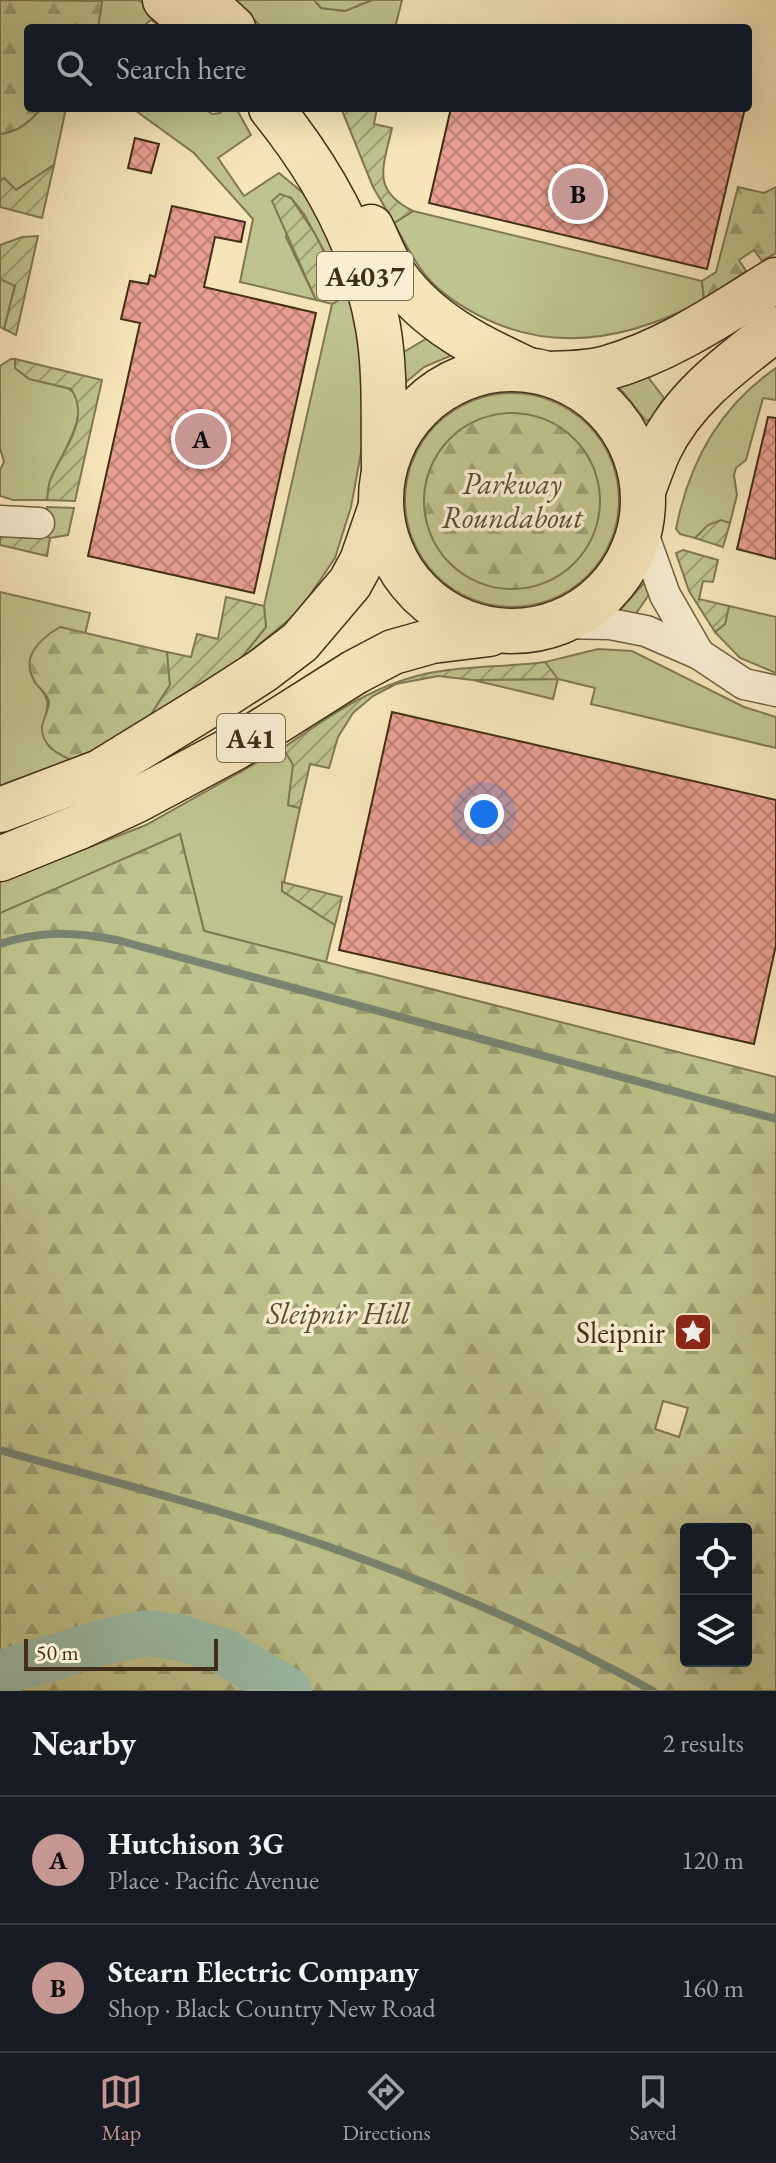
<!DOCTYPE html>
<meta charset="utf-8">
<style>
:root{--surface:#171b24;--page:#242831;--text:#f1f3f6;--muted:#9ea1a6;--line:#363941;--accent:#c59692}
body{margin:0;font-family:"EB Garamond",serif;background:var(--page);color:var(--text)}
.controls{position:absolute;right:24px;bottom:24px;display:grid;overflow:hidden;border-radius:8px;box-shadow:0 8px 32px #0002}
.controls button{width:72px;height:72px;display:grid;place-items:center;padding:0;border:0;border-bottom:2px solid var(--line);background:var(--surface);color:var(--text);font:40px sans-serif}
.scale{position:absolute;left:24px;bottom:20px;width:194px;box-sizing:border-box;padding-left:8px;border:4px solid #422e18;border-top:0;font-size:22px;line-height:28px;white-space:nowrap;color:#422e18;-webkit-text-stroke:6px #f8eed1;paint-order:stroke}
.you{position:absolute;left:484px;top:814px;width:28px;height:28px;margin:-20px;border:6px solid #fff;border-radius:50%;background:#1a73e8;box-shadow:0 0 0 12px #1a73e833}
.badge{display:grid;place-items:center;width:52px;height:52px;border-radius:50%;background:var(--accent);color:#111;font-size:26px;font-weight:700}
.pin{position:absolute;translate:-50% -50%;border:4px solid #fff;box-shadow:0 2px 8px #0006}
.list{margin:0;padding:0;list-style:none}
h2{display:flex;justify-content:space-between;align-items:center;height:104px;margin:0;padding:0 32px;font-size:34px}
h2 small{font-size:26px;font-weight:400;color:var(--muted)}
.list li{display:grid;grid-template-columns:52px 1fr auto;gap:24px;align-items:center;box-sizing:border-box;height:128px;padding:0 32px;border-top:2px solid var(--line)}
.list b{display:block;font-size:30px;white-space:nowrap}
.list p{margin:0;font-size:26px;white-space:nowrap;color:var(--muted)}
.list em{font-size:26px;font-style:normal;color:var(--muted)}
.icon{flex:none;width:44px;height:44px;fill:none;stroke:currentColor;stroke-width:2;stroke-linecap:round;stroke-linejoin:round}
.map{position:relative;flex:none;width:776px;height:1691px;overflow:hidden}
.search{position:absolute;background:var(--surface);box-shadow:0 8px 32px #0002;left:24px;right:24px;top:24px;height:88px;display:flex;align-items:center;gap:20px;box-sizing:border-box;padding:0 28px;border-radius:8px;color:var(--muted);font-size:30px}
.sheet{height:360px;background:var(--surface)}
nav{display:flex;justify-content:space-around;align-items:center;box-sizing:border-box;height:112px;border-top:2px solid var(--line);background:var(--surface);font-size:22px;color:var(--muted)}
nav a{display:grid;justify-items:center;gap:4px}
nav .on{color:var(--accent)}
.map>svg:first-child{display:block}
.grass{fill:#bfc38d;stroke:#807852;stroke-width:2}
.forest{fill:url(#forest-firs);stroke:#807852;stroke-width:2;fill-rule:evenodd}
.garden{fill:url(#garden-furrows);stroke:#807852;stroke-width:2}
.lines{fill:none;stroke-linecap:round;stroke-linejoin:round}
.stream{stroke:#788571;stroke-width:8}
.river{stroke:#9cbfac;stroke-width:46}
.building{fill:url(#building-cross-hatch);stroke:#422e18;stroke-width:2}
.street-casing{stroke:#6f5c40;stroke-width:33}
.primary-casing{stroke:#422e18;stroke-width:47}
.highway-casing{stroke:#422e18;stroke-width:47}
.street{stroke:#f8eed1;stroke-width:30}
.primary{stroke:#f5e5b8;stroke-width:44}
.highway{stroke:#f5e5b8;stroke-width:44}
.labels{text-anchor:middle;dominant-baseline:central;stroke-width:7;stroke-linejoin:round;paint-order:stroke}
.shield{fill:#f8eed1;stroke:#796850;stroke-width:2}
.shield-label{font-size:28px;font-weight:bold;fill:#422e18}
.park-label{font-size:30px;font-style:italic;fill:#5b4c2f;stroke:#f8eed1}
.poi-label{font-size:30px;fill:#422e18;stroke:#f8eed1;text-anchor:end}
</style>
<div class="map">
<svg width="776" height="1691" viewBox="0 0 776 1691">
<defs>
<pattern id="forest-firs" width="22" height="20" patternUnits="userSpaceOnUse" patternTransform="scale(2)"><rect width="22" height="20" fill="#bfc38d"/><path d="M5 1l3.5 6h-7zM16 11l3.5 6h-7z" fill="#9d9f72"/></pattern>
<pattern id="garden-furrows" width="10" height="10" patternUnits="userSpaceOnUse" patternTransform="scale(2)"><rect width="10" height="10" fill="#bfc38d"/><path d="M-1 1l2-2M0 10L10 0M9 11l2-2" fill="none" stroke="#9d9f72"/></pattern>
<pattern id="building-cross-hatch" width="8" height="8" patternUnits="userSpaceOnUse" patternTransform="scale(2)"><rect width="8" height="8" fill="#e89e90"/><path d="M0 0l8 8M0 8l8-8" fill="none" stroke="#be8175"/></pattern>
</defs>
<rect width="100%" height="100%" fill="#f5e5b8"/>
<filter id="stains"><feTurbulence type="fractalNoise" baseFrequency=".0025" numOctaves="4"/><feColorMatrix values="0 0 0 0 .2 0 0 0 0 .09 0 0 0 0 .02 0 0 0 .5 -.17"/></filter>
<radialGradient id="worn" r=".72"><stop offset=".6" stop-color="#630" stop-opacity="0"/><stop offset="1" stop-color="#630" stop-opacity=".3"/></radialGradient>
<g class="grass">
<path d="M102,0H139L173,28H163L151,20L141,28H98Z"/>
<path d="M232,0H314L321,8L345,11L372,0H402L395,28H263Z"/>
<path d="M42,108H66L54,165L16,190L4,178L0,181V134C19,132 29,122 42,108Z"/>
<path d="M132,108H203L212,114L220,113L225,108H236L251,135L218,158L244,196L279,173L303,193L328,232L343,265L372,393L351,507L335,558L299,611L237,663L266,627L264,606L332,304L339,300L341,286L330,262L304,214L291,198L286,237L316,300L240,282L253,219L194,153Z"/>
<path d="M413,211L702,281L704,300C635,337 559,354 486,319C463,308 442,295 426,276C413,260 404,241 394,223Z"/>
<path d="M0,279L15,285L4,329L0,327Z"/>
<path d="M431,336L457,353L424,367L400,387L397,356Z"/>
<path d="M11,359H15V368C32,375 54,379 69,389C97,406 57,461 50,481C48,487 48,494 47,500H13L0,496V470L4,462L0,448V366Z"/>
<path d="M776,368V400L763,398L746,460L736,468L734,475L737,495L730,523C714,519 705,528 695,538L680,534L676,529C689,462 719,407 776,368Z"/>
<path d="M644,372L664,398L651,419L646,421L623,392L616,386Z"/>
<circle cx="512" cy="500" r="107"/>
<path d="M47,507L74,508L68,535L50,538L46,536Z"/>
<path d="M645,582L652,590L635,615L622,614L621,609Z"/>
<path d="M0,592L90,613L85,634L60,627L34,681C52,700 49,704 42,728L74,761L0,791Z"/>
<path d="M729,606L776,617V673L740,658L715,632L725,624Z"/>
<path d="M598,649L632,651L744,707L776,717V748L591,704L595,688L558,679L553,699L473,680L557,679L545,662Z"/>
<path d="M283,748L294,765L288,805L300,808L282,891L335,925L326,962L204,931L180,834L0,944V882L146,825Z"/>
</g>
<g class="forest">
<path d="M0,0L102,1L98,28H28V108H42C30,121 19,132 0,134Z"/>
<path d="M314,0H372L345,11L321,8Z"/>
<path d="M738,187L764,193L776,187V253L762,261L754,250L739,260L746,271L704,300L702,281L716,272Z"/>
<circle cx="512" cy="501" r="88"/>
<path d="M60,627L167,652L170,685L139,733L74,761C59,755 41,746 42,727C43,719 49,710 49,702C48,693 39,689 35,682C19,657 41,638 60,627Z"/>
<path d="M180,834L204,931L776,1077V1691H0V913ZM663,1401L688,1408L679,1437L655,1429ZM686,1529H746V1661H686Z"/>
</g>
<g class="garden">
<path d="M341,108H377L374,124L392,128C383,168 371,190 413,211L394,223L373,187Z"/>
<path d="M54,165L42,218L0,207V181L4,178L16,190Z"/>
<path d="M280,194L291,198L315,234L341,286L339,300L332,304L316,300L272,201Z"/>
<path d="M38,236L16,335L4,329L15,286L0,279V245L22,237Z"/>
<path d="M15,359L102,380L75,501L47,500C48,494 48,487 50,481C61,452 92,420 71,389L29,379L15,368Z"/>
<path d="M721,520L730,523L723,547L695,538L708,525Z"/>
<path d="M0,534L46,536L50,538L47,556L0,545Z"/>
<path d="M683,550L718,560L713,582L703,581L699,599L729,606L725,624L715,632L689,591L676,553Z"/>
<path d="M226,597L264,606L266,627L237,663L139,733L170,685L167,652L191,657L197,634L218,639Z"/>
<path d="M545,662L558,679L473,680L438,676L396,684L373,696L353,713L338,737L329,768L310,764L300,808L288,805L293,765L283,748C331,715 377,682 435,672C472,665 509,667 545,662Z"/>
<path d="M282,882L342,897L335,925L282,891Z"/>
</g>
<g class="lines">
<g class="stream">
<path d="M0,944C42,930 74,932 117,940L776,1119"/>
<path d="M0,1450C124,1485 251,1517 371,1562C468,1598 563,1641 653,1691"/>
</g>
<path class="river" d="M0,1673L111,1640L148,1633L181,1638L223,1651L289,1691"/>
</g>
<g class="building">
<path d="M451,108H745L707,269L429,203Z"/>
<path d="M135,138L159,144L151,173L128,168Z"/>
<path d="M172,206L245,222L241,242L215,237L204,287L316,313L254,593L88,556L140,323L121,319L130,281L148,284L150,275L155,277Z"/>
<path d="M768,417L776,418V559L737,549Z"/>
<path d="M392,712L776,800V945L754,1044L339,950Z"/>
</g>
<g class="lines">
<g class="street-casing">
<g id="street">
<path d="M0,521L39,523"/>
<path d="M641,528L665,595L699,654"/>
<path d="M560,623L610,624L646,631L699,654L744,684L776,691"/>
</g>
</g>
<g class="primary-casing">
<g id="primary">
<path d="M165,0L198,28"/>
<path d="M202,0L233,28"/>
<path d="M271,108C322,171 364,246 378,327C386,373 383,422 384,469"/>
<path d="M371,227C379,243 386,262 396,277C428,322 478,347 526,369"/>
</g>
</g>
<g class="highway-casing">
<g id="highway">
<circle cx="512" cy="500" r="131"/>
<path d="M552,374C570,373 590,373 607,368C670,350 721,314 776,280"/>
<path d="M643,491C648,478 653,463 659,450C684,397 731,364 776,329"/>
<path d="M0,810L100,772L214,702L262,671L300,642L350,583L362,561L380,509"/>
<path d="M0,859L79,827L135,801L236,747L355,672L393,652L432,641L489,634"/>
</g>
</g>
<use href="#street" class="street"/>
<use href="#primary" class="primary"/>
<use href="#highway" class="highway"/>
</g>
<defs>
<g id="sight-square" transform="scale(2)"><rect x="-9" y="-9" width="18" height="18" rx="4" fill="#8f2418" stroke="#f8eed1"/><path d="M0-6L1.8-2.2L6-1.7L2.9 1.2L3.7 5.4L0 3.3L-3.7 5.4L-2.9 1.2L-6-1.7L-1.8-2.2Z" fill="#fff"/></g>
</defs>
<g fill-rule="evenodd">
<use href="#sight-square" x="693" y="1332"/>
</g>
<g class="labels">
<g class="shield">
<rect x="317" y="252" width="96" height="48" rx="6"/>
<rect x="217" y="714" width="68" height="48" rx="6"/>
</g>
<g class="shield-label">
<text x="365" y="276">A4037</text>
<text x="251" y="738">A41</text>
</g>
<g class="park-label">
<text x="512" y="483">Parkway<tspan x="512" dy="34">Roundabout</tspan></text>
<text x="338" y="1313">Sleipnir Hill</text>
</g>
<g class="poi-label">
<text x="665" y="1332">Sleipnir</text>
</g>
</g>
<rect width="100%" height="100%" filter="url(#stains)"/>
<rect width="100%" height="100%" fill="url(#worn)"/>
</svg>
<div class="controls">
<button><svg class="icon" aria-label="locate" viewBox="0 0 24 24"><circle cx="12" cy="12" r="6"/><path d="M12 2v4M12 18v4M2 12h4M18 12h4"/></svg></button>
<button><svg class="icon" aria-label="layers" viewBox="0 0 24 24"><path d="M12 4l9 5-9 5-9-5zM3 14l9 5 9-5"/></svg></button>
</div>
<div class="scale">50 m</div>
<div class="you"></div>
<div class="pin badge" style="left:201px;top:439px">A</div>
<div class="pin badge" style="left:578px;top:194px">B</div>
<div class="search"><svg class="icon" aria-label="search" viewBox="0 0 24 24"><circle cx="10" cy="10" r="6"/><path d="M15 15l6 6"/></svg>Search here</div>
</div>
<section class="sheet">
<h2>Nearby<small>2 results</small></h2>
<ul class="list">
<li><span class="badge">A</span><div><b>Hutchison 3G</b><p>Place · Pacific Avenue</p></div><em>120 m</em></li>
<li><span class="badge">B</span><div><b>Stearn Electric Company</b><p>Shop · Black Country New Road</p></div><em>160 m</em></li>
</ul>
</section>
<nav>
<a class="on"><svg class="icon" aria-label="map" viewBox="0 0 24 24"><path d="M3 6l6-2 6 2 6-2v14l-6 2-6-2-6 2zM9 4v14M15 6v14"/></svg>Map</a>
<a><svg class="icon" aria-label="directions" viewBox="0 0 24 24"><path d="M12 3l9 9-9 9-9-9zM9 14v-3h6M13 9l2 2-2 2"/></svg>Directions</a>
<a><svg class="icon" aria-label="saved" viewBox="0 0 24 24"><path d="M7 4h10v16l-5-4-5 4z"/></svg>Saved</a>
</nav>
